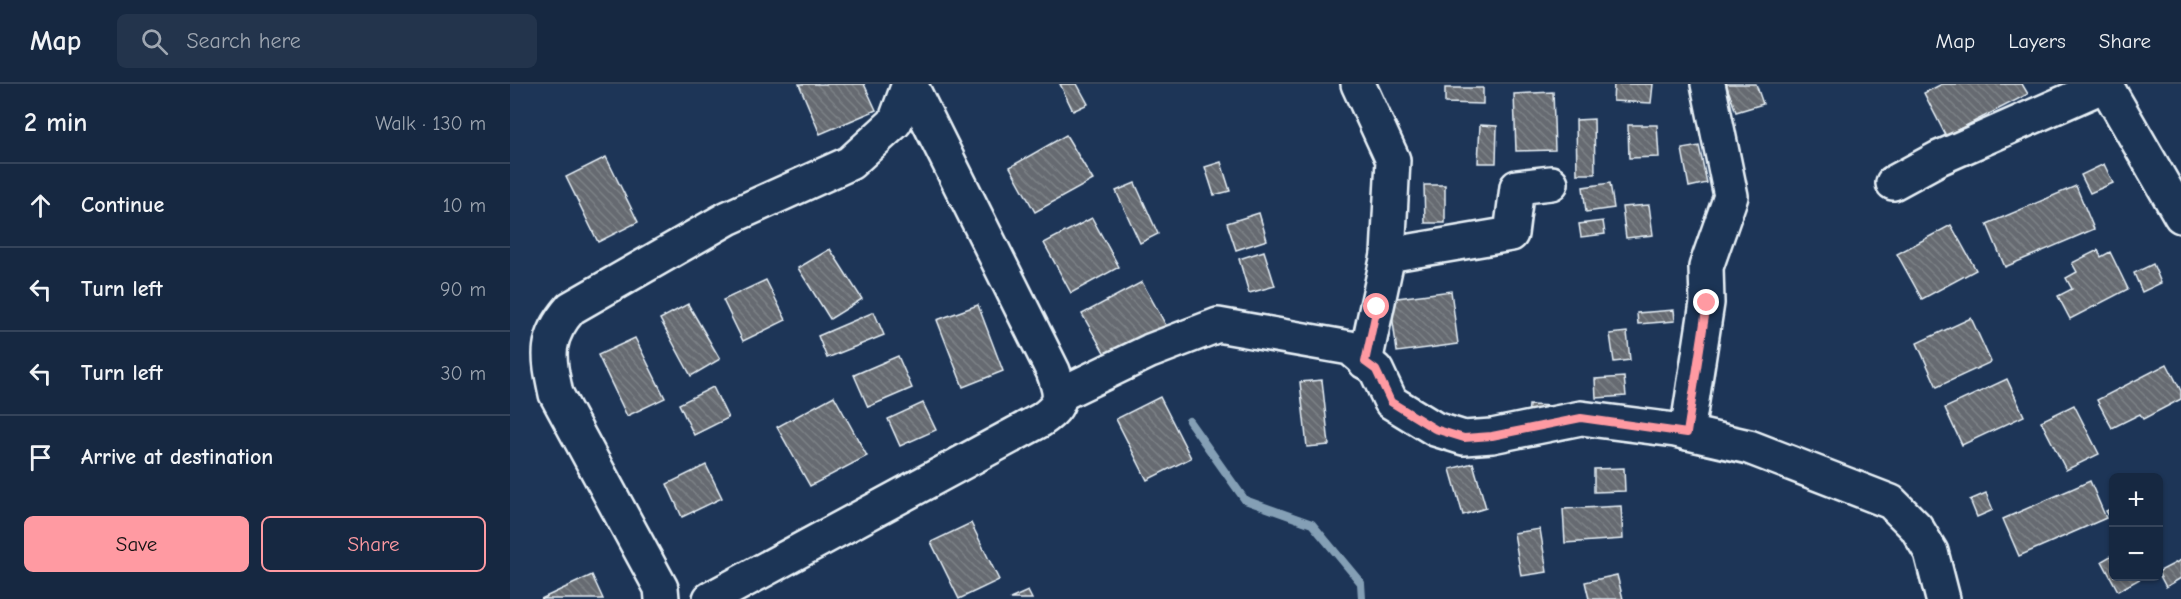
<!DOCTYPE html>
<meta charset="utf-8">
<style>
:root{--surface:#162841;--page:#23344c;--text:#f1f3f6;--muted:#9ea6b1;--line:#35445a;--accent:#ff9aa2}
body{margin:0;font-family:"Comic Neue",sans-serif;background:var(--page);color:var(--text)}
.controls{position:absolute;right:18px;bottom:18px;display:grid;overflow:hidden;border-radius:9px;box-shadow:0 2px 4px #0004}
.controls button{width:54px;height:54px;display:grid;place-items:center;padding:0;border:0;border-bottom:2px solid var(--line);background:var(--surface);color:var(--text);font:30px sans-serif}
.stop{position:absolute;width:18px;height:18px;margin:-14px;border:4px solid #ff9aa2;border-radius:50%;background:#fff}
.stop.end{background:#ff9aa2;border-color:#fff;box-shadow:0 2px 6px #0008}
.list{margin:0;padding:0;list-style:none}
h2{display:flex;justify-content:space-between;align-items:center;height:78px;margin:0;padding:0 24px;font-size:26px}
h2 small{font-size:20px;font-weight:400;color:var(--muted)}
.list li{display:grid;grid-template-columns:39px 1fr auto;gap:18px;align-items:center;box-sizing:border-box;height:84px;padding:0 24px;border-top:2px solid var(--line)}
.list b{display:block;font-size:22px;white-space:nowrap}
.list em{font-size:20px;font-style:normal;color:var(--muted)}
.actions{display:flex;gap:12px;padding:18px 24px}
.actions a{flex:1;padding:14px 0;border:2px solid var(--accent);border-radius:9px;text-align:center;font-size:21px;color:var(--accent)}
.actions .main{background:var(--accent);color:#111}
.icon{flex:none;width:33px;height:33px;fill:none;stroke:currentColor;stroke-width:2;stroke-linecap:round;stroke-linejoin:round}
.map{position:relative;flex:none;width:1671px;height:515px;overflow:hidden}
header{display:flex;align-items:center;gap:36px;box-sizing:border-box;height:84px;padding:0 30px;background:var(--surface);border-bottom:2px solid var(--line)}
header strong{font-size:28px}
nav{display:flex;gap:33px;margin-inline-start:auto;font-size:21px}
.search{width:420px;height:54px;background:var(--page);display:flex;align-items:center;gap:15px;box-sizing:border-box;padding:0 21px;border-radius:9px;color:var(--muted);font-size:22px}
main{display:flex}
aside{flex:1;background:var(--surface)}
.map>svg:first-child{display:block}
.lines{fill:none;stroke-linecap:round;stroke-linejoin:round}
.stream{stroke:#849fb5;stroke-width:8}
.building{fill:url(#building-back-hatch);stroke:#e8f1f8;stroke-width:1.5}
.street-casing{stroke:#e8f1f8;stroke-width:38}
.street{stroke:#1d3557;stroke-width:33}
.route{stroke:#ff9aa2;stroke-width:8}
</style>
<header>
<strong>Map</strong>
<div class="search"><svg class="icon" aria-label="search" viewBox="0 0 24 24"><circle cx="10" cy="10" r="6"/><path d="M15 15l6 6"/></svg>Search here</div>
<nav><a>Map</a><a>Layers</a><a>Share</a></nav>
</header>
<main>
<aside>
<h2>2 min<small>Walk · 130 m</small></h2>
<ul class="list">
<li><svg class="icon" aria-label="ahead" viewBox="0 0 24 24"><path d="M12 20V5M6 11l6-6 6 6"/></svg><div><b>Continue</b></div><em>10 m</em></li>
<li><svg class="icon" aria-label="left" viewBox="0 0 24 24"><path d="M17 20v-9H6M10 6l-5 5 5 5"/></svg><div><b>Turn left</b></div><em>90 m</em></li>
<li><svg class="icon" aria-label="left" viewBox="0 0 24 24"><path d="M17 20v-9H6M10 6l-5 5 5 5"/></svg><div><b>Turn left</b></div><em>30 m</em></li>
<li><svg class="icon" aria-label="arrive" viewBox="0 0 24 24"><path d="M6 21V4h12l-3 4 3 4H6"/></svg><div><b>Arrive at destination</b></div></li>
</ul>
<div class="actions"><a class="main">Save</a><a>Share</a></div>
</aside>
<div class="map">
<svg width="1671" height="515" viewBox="0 0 1671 515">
<defs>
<pattern id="building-back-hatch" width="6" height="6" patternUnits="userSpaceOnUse" patternTransform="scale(1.5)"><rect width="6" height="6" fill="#666b71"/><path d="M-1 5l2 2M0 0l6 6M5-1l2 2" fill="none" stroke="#7c8186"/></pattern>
</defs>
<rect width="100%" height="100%" fill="#1d3557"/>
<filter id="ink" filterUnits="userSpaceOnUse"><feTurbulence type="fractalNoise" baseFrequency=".0167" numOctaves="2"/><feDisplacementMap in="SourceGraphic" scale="12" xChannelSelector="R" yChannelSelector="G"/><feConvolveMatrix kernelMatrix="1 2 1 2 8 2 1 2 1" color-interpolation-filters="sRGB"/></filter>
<g filter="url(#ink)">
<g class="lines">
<path class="stream" d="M679,337L735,416L802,440L851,499L852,515"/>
</g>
<g class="building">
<path d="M289,0H354L366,26L310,50Z"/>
<path d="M550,0H567L578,20L563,27Z"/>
<path d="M1104,0H1143L1141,19L1103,17Z"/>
<path d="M1216,0H1246L1253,20L1226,28Z"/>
<path d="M1432,0H1512L1518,10L1436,52L1414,9Z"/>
<path d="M935,4H973V20L935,19Z"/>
<path d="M1043,8L1045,66L1006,67L1004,10Z"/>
<path d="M1084,35L1085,90H1067L1066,36Z"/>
<path d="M970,41L987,42L986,79H968Z"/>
<path d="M1118,41H1147L1149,73L1119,74Z"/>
<path d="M556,51L583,96L525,128L500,83Z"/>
<path d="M1189,62L1197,99L1179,103L1172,65Z"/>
<path d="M96,73L128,138L88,158L56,93Z"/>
<path d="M711,78L720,107L704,111L695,83Z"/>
<path d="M1594,80L1603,99L1580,109L1571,91Z"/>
<path d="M625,99L648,150L630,159L606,107Z"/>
<path d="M1100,99L1104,124L1076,128L1073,103Z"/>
<path d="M914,101H935V139H915Z"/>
<path d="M1566,102L1584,145L1495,183L1477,140Z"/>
<path d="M1139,121L1143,151L1116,154L1112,123Z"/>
<path d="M749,129L757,156L726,166L717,139Z"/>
<path d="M582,134L609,183L561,209L534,159Z"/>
<path d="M1093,137L1095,150L1071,153L1069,140Z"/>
<path d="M1441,141L1466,186L1412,215L1387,170Z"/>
<path d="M320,165L352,215L320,235L288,184Z"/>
<path d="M1588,166L1591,173L1600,168L1618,205L1560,235L1548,212L1562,205L1556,194L1567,188L1562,179Z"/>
<path d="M754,167L765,202L739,209L729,175Z"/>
<path d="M1643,180L1651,199L1632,208L1624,189Z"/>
<path d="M256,196L276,236L233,257L213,216Z"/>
<path d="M632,198L658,245L599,277L572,230Z"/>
<path d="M941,207L948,260L887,268L880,215Z"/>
<path d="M178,220L210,275L181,292L150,235Z"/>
<path d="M468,221L493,287L453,303L427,236Z"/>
<path d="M1164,226L1165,237L1128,240L1127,229Z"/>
<path d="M364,228L374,251L317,274L308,252Z"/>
<path d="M1461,234L1481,278L1427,303L1407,259Z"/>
<path d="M1117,248L1120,276L1104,278L1100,250Z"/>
<path d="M125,254L155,314L117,332L88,271Z"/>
<path d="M388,272L402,304L358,323L344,291Z"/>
<path d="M1657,280L1671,307V315L1633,335L1630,330L1602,344L1587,316Z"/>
<path d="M1114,293L1116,312L1086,314L1085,295Z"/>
<path d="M1497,295L1514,332L1452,361L1435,324Z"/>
<path d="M812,296L819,361L797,363L790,298Z"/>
<path d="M203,303L218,334L184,351L169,320Z"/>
<path d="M324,312L357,372L300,402L267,343Z"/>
<path d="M650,313L681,374L637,396L606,335Z"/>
<path d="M413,319L426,346L390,362L378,335Z"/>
<path d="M1019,321L1046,322L1045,335L1018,334Z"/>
<path d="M1564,321L1589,370L1556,386L1531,337Z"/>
<path d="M963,379L976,424L953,431L940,385Z"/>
<path d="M196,381L212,414L172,433L157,400Z"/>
<path d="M1114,384L1115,407L1084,408V385Z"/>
<path d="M1580,397L1596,434L1509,472L1493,435Z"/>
<path d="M1476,409L1483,426L1467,433L1460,416Z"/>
<path d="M1111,422L1113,455L1055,459L1053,425Z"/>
<path d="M1604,423V440L1596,427Z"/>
<path d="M461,439L489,496L449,515L421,458Z"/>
<path d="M1030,445L1037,488L1011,492L1004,449Z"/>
<path d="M1604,470V492H1635L1608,507L1592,477Z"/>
<path d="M1671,476V494L1656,503L1648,488Z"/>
<path d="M82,491L93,515H31Z"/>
<path d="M1107,491L1113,515H1079L1075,498Z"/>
<path d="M518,507L522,515H500Z"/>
</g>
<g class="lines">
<g class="street-casing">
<g id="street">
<path d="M848,0L883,76L878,171L855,278"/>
<path d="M1595,0L1671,132"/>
<path d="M1383,99L1429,74L1597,0"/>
<path d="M878,171L1001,150L1007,103L1041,99"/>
<path d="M551,310L640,267L708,241L840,264L866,286L881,318L925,345L954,354L982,352L1071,334L1165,346L1239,363L1381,418L1406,443L1421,468L1433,515"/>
<path d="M1177,349L1197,219L1196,183L1221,112L1198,0"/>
<path d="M152,515L151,504L46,310C38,272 34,255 61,224L218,134L340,79L385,38L399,0"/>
<path d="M200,515L531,336C554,320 552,312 543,287L400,0"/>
</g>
</g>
<use href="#street" class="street"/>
</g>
</g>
<g class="lines" filter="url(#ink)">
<path class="route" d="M867,223L855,278L866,286L881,318L925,345L954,354L982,352L1071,334L1177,349L1197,219"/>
</g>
</svg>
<div class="controls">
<button>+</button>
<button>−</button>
</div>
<div class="stop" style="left:867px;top:223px"></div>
<div class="stop end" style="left:1197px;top:219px"></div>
</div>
</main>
